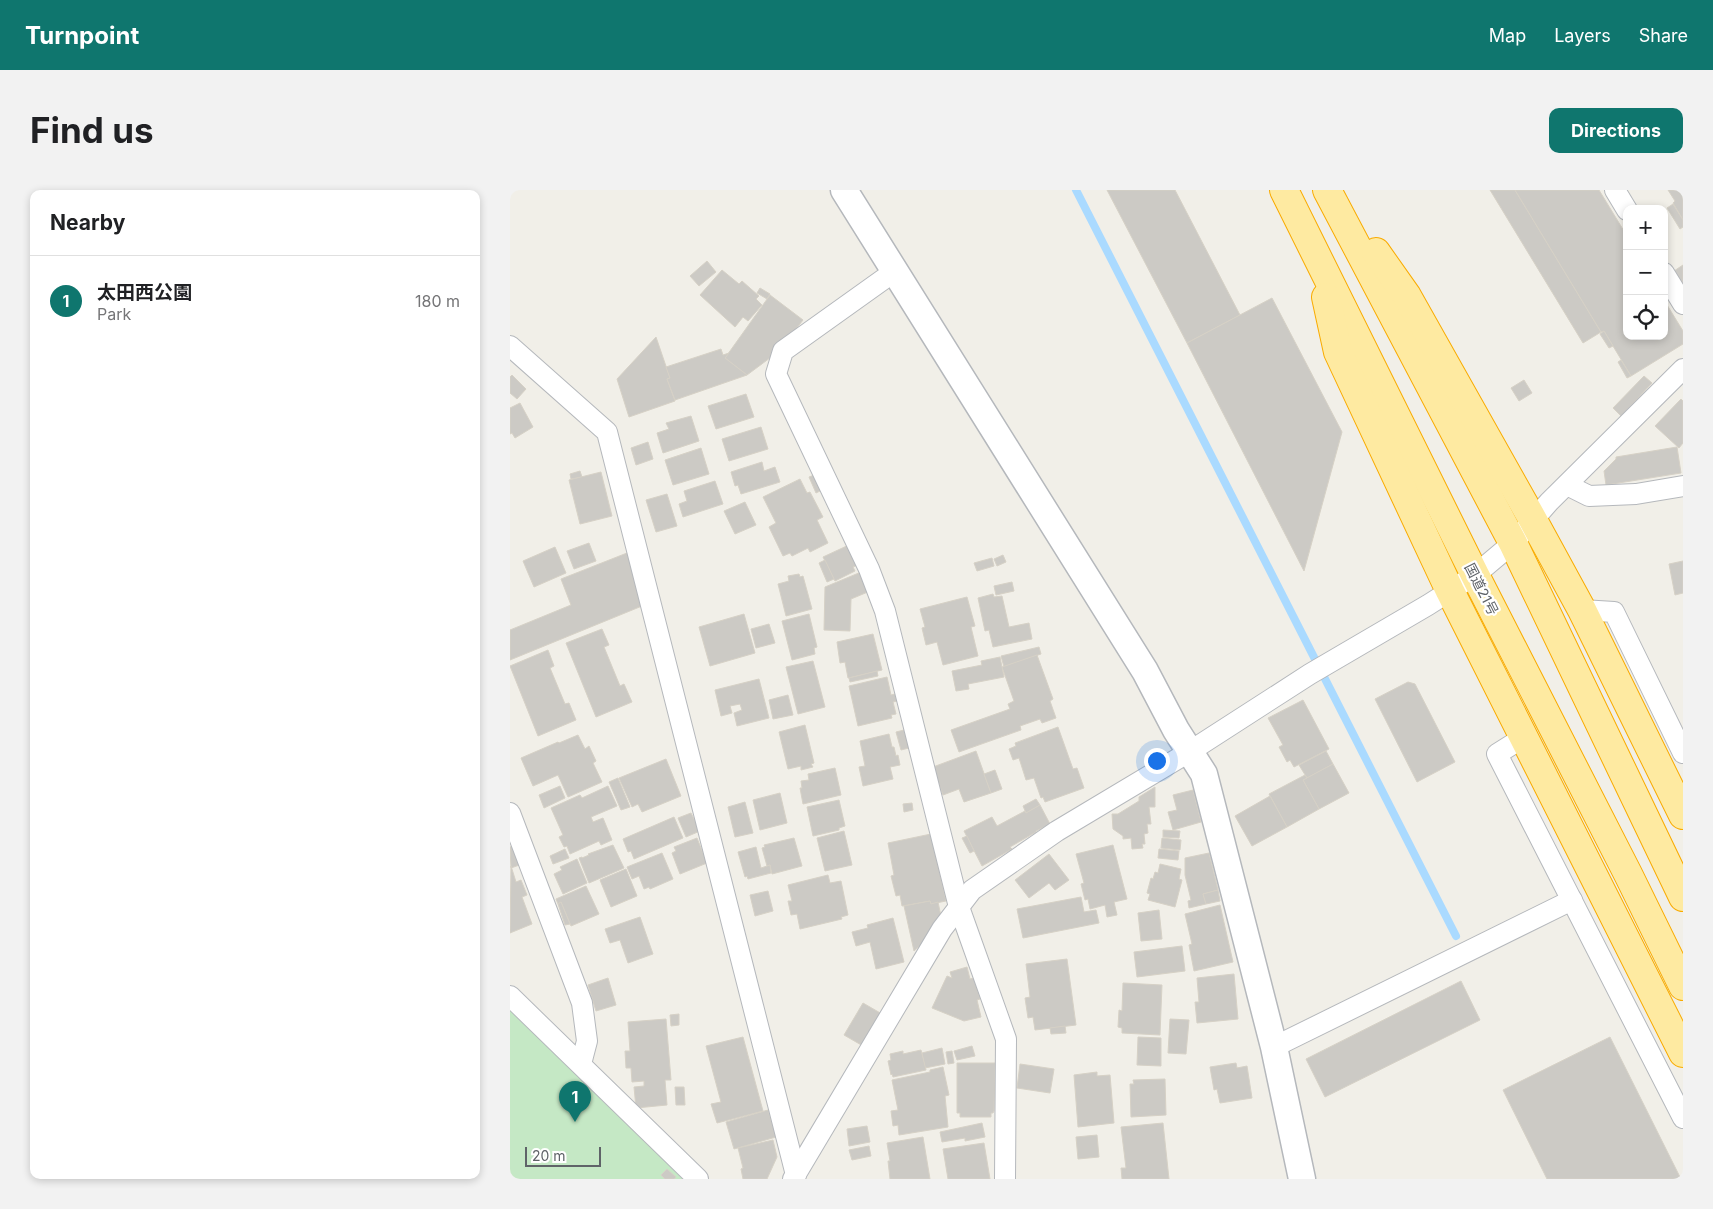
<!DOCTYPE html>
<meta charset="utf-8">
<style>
:root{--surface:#fff;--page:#f2f2f2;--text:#202124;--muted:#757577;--line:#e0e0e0;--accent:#0f766e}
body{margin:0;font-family:Inter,"Noto Sans JP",sans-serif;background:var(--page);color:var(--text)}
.controls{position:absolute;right:15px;top:15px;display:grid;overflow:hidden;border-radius:10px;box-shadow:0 2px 8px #0003}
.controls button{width:45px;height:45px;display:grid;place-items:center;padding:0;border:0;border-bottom:1px solid var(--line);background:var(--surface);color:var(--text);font:25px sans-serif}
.scale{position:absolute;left:15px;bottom:12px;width:76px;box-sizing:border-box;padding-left:5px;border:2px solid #5f6368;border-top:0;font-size:14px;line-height:18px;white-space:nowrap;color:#5f6368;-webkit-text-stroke:4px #fff;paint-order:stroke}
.you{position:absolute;left:646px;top:570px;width:18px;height:18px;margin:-12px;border:4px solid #fff;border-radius:50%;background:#1a73e8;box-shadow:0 0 0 8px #1a73e833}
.badge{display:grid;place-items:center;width:32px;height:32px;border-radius:50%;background:var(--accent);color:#fff;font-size:16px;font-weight:700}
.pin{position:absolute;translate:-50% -41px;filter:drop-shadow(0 1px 2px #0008)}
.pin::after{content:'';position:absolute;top:26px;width:18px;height:15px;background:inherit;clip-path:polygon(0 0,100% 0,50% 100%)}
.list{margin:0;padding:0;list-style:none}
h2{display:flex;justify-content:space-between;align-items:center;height:65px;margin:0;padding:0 20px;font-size:21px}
h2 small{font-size:16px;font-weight:400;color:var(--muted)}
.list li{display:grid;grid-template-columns:32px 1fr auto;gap:15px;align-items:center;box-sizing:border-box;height:90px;padding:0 20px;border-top:1px solid var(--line)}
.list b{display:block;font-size:19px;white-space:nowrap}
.list p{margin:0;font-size:16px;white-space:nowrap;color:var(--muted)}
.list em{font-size:16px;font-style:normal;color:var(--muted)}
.icon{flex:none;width:28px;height:28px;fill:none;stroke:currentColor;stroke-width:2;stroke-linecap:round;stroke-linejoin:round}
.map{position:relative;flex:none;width:1173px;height:989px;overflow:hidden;border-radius:10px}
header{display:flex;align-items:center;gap:30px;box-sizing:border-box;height:70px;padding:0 25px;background:var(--accent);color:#fff}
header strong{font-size:24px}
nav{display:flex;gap:28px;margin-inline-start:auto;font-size:18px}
.intro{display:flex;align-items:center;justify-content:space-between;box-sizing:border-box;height:120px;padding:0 30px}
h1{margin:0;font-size:35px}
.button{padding:12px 22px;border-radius:10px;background:var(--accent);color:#fff;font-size:18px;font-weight:700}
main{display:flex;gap:30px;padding:0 30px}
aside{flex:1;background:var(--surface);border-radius:10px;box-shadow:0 2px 8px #0003}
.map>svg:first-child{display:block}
.green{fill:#c5e8c5}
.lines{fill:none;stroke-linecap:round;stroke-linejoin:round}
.stream{stroke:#aadaff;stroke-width:8}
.building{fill:#cccac5;stroke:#d6d1c6}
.minor-casing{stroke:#b5b8bc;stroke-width:22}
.tertiary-casing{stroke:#b5b8bc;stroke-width:29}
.trunk-casing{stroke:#f9ab00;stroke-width:30}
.minor{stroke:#fff;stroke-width:20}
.tertiary{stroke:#fff;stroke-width:26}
.trunk{stroke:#feeaa1;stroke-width:28}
.labels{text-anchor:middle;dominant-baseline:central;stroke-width:4.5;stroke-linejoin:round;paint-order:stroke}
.street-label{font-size:14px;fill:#5f6368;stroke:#fff}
</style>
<header>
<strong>Turnpoint</strong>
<nav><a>Map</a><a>Layers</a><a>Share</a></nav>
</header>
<div class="intro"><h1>Find us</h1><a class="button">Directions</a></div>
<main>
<aside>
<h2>Nearby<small></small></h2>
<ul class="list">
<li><span class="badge">1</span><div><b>太田西公園</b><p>Park</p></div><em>180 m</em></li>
</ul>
</aside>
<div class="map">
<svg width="1173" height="989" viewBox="0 0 1173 989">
<rect width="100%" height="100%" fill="#f1efe8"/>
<path class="green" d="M0,806L188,989H0Z"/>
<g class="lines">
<path class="stream" d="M566,0L946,746"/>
</g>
<g class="building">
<path d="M597,0H665L730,125L677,153Z"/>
<path d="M980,0H1005L1091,142L1073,153Z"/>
<path d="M1005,0H1089L1117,46V146H1154V110L1173,141V154L1121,186L1094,141L1091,142Z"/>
<path d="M1158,0H1173V30L1163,13L1165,11Z"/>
<path d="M1163,14L1173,30V37L1170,39L1157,18Z"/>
<path d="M197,71L206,82L189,96L180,86Z"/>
<path d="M1173,75V100L1161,83Z"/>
<path d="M212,80L229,94L232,91L249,106L246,109L252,115L238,131L233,127L225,137L190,105Z"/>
<path d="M250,98L260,104L257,109L247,103Z"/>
<path d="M260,105L293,130L268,162L237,185L215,168Z"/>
<path d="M762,108L832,242L794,381L677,153Z"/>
<path d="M1094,141L1103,156L1099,158L1090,144Z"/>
<path d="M146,147L160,188L157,189L165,211L119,227L107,189Z"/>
<path d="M211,159L213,165L219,163L215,168L237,185L165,210L157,189L160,188L156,177Z"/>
<path d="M1111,170L1121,186L1117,188L1108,172Z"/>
<path d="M2,185L16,199L7,209L0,203V187Z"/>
<path d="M1134,186L1142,193L1111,226L1103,218Z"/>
<path d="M1014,190L1022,203L1009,211L1001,198Z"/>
<path d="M236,204L244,227L206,239L198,216Z"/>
<path d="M1171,209L1173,211V253L1169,258L1145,236Z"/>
<path d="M10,213L23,237L5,248L2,243L0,244V218Z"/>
<path d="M181,226L189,251L153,263L147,243L159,239L156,233Z"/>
<path d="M251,237L258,259L219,271L212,249Z"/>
<path d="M138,252L143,269L126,275L121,258Z"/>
<path d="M1167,257L1171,283L1096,295L1094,281L1106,269V267Z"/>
<path d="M191,258L199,284L163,295L155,270Z"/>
<path d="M252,272L254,281L265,277L270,292L231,304L228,295L225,296L221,282Z"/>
<path d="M70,281L72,287L61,289L60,284Z"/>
<path d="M91,282L102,326L70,334L59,290Z"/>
<path d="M307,284L314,299L306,303L299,287Z"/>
<path d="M290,289L297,303L300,302L313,327L307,330L318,353L300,362L298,358L282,366L280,363L273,366L259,337L266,333L253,307Z"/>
<path d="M205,291L213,314L173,327L169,314L177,311L174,301Z"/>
<path d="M157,304L167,336L146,342L136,310Z"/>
<path d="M235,312L246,335L225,344L214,321Z"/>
<path d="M79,353L86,371L64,379L57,361Z"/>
<path d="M341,354L350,374L343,377L345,381L325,391L313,367Z"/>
<path d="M45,357L56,383L24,397L13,371Z"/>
<path d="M117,363L132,416L0,470V440L61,415L51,389Z"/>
<path d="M493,365L496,372L487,376L484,369Z"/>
<path d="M482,368L484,376L467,381L464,373Z"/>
<path d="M315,370L324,389L317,392L309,373Z"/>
<path d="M1173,371V403L1165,405L1159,374Z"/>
<path d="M356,380L365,399L341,409L340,441L314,440L315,397Z"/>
<path d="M289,384L290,387L293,386L302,419L276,426L268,394L279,391L278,386Z"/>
<path d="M502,392L504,401L486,405L484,396Z"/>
<path d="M483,404L484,407L492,406L499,437L519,433L522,449L483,457L479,440L475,441L468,408Z"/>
<path d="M457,407L465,436L461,437L468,466L433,475L427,452L416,455L412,438L415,437L410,419Z"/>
<path d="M234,424L245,463L200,476L189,437Z"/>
<path d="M299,424L307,457L304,458L305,464L282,470L272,431Z"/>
<path d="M259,434L265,453L246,458L241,439Z"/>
<path d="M92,439L99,455L94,457L110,496L114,494L122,512L86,527L56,453Z"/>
<path d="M363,444L372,480L338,488L335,472L330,473L327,452Z"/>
<path d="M529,457L531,464L494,477L491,466Z"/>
<path d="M38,460L44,476L40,478L55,514L59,513L66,530L28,546L0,476Z"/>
<path d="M527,465L543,509L540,511L546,528L532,533L530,529L510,536L511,540L449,562L441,540L500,519L498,514L504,511L492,477Z"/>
<path d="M490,467L494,487L458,494L459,499L446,501L442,481L472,475L471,471Z"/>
<path d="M303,471L315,517L288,524L276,477Z"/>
<path d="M367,481L368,486L340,492L339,488Z"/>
<path d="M377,487L381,505L385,504L387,511L383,512L386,524L381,525L382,528L348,536L339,496Z"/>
<path d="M249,489L259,528L227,536L224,523L232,520L230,514L220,516L222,523L211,526L205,500Z"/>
<path d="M898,492L905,494L945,572L907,592L865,509Z"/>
<path d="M278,505L283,525L263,529L259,510Z"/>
<path d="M793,510L819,559L784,577L780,570L777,572L769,557L773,555L758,528Z"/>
<path d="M295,535L304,573L301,574L303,577L291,580V576L278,579L269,542Z"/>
<path d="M548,537L563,579L567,578L574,598L535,612L533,607L531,608L524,588L516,590L509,568L503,570L499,559L506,556L505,553Z"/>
<path d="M394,540L399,558L391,560L386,542Z"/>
<path d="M379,544L382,557H384L386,566L388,565L390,575L380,577L383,589L353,596L349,577L355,576L350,551Z"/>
<path d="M68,545L75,559L79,556L86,571L83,573L92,592L58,607L48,585L23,596L11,568L48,552L49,553Z"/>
<path d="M466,561L481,603L454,612L449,599L433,605L423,577Z"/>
<path d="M816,561L823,574L797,588L789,575Z"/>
<path d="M156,569L171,606L132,622L128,614L122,617L109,588Z"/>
<path d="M823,574L839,603L809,619L793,590Z"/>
<path d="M325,578L331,605L293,614L290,598H292L291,591L299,590L298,584Z"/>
<path d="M485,580L492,599L481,603L474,584Z"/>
<path d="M795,585L797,588L793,590L809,619L777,637L759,604Z"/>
<path d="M108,588L120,617L111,620L99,592Z"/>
<path d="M50,596L55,608L34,618L29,605Z"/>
<path d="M98,596L107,616L81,627L83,632L93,628L102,650L91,655L89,651L60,664L57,656L54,657L49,647L53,645L41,618L70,605L72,608Z"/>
<path d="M645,597V617H639L641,634H637L638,643L634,644L635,654H632L633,658L622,659L621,648L613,649V646L603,639L602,624H608L629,611V607Z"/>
<path d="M683,600L691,632L663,640L658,622L667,620L663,605Z"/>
<path d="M270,603L277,633L250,640L243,610Z"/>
<path d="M760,606L777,637L742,656L725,626Z"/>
<path d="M526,609L530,615L516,623L513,616Z"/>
<path d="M329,610L335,636L329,638V640L303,646L297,617Z"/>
<path d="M235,612L243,643L225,647L218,617Z"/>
<path d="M402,613L403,620L394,622L393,614Z"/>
<path d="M530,615L540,634L526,641V642L500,657L502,659L472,676L454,641L482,627L487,636L515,621L516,623Z"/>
<path d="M181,623L190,641L176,647L168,628Z"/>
<path d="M164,627L173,648L124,669L121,661L118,662L113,649Z"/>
<path d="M653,640L670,641L669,648L653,647Z"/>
<path d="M334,641L342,675L315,681L307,648Z"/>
<path d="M421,644L436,711L421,714L420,711L392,716L390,705L386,706L381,686L384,685L378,653Z"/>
<path d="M457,646L464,661L460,663L452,648Z"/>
<path d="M187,648L197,673L170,684L162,663L166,661L164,657Z"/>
<path d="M284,648L292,676L262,684L260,675L257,676L252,658L255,657L254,655Z"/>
<path d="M652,648L671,650L670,660L651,658Z"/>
<path d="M6,655L12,674L1,678L0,657Z"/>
<path d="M103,655L114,678L79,693L69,668L72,667V668L79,665L78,664Z"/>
<path d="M603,655L617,709L604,712L607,725L597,727L595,715L580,719L578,709L575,710L571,694L574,693L566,664Z"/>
<path d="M246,657L251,678L260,675L261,683L238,689L237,686L235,687L228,662Z"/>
<path d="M55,659L59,668L43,674L40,666Z"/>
<path d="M649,659L669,661L668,670L648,668Z"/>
<path d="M152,663L163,689L140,699L139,697L134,699L129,686L122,689L117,677Z"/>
<path d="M699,663L708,700L693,704L696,714L679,718L678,711L681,710L675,685V668Z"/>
<path d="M539,664L559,690L545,700L539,693L519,708L505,690Z"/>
<path d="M67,669L77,693L53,704L44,684L52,680L50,677Z"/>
<path d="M650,674L671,679L669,689L672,690L665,717L638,710L640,704L637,703L641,688L643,689L645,682L648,683Z"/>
<path d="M1,676L6,692L11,690L17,705L12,707L22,734L0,743Z"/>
<path d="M116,679L127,706L101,717L90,690Z"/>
<path d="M318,685L320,693L331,691L338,725L331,727L332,729L290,739L287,724L281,725L278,711H282L278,695Z"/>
<path d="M76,696L89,724L61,736L51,712L48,714L46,709Z"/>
<path d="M708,700L710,711L696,714L693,704Z"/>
<path d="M258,701L263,721L245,726L240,705Z"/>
<path d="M571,707L574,722L586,720L589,733L513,748L507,719Z"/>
<path d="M420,711L421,714L428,712L432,731L426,741L404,761L394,716Z"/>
<path d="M51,712L60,734L55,735L48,714Z"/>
<path d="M710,715L723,772L684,781L679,755L682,754L675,724Z"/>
<path d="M649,720L652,749L631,751L628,723Z"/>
<path d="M130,727L143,764L118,773L110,750L100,753L95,739Z"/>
<path d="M383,728L394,772L366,779L360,752L346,756L342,742L358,738L357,735Z"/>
<path d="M672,756L675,781L627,787L624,762Z"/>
<path d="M557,769L566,835L525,840L523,827L518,828L515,808L520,807L516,774Z"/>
<path d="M457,777L460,789L464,788L470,809L467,810L471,827L454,831L422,818L437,786L442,788L440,782Z"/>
<path d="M724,784L728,829L687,833L685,812H689L687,788Z"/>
<path d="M98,788L106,815L86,821L78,795Z"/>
<path d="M951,791L970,830L815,907L796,869Z"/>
<path d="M613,793L652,795L650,845L612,843V838L608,837L609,820L612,821Z"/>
<path d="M353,813L372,824L353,856L334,845Z"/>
<path d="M169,824V835L161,836L160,825Z"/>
<path d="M156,829L161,890H155L157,915L126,918L124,897L134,896V891L122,892L121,878H116L115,861H120L118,832Z"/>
<path d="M660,829L679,830L676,864L658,863Z"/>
<path d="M555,836L556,843L541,844L540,838Z"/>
<path d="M233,847L253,921L207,933L201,914L211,912L196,856Z"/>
<path d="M628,847L651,848V876L627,875Z"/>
<path d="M1100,847L1171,989H1037L993,900Z"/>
<path d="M462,856L465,866L447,870L444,861Z"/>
<path d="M432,858L435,874L415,878L412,863Z"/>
<path d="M411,860L416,880L383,887L382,884L381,885L378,871L381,870L380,864L393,861V864Z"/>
<path d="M442,861L444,873L438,874L436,862Z"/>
<path d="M447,873H485L484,921L483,923H481V927H450V923H447Z"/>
<path d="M726,873L727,878L737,876L742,908L710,913L707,899L704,900L700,877Z"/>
<path d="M510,874L544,879L540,903L507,898Z"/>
<path d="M433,877L439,905L435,906L438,937L389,945L388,935L383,936L381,921L388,920L382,890L420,882V880Z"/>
<path d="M587,882V886L600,885L604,933L568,937L564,885Z"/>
<path d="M655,889L656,925L621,927L620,894H624L623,890Z"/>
<path d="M165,897H174L175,915H166Z"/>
<path d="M258,920L266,947L224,959L216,932Z"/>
<path d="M472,933L475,947L455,951V948L432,952L430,942Z"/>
<path d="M653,933L659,989H612L611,978H616L611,937Z"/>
<path d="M357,936L360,952L339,956L337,939Z"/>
<path d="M587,945L589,967L568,969L566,947Z"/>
<path d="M413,947L420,989H380L378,971H380L377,953Z"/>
<path d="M263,950L267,967L257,989H233L231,979L233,978L228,958Z"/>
<path d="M474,953L480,989H438L433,959Z"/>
<path d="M359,956L361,966L342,970L339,960Z"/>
<path d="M157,979L166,987L164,989H155L151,985Z"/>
</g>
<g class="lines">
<g class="minor-casing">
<g id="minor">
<path d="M1105,0L1117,20"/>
<path d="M385,81L273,161L266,184L359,379L375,421L449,717L496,849L495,989"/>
<path d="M1154,83L1173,114"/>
<path d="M0,156L97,242L286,985"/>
<path d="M1057,295L1079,306L1126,304L1173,296"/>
<path d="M1072,420L1104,422L1173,563"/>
<path d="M1014,547L987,564L1173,928"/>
<path d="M0,623L72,813L77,851L71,874"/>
<path d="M0,806L188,989"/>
<path d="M764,857L1062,710"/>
<path d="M283,989L432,739L462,700L547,641L679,562L800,484L918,415L965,385L1003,353L1039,312L1173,179"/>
</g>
</g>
<g class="tertiary-casing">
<path id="tertiary" d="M334,0L635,481L666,540L694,584L764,857L792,989"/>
</g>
<g class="trunk-casing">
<g id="trunk">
<path d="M774,0L965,385L1118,684L1173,796"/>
<path d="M817,0L1003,353L1173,707"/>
<path d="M866,62L897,106L1023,330L1072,420L1173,625"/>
<path d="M816,107L828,162L940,401L1173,863"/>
</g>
</g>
<use href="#minor" class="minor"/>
<use href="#tertiary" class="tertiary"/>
<use href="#trunk" class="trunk"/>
</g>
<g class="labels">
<g class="street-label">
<text transform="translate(972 399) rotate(63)">国道21号</text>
</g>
</g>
</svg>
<div class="controls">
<button>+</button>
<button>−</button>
<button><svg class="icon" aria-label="locate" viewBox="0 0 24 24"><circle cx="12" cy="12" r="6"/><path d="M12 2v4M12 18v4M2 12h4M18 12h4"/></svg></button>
</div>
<div class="scale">20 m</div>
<div class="you"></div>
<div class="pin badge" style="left:65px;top:932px">1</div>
</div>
</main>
